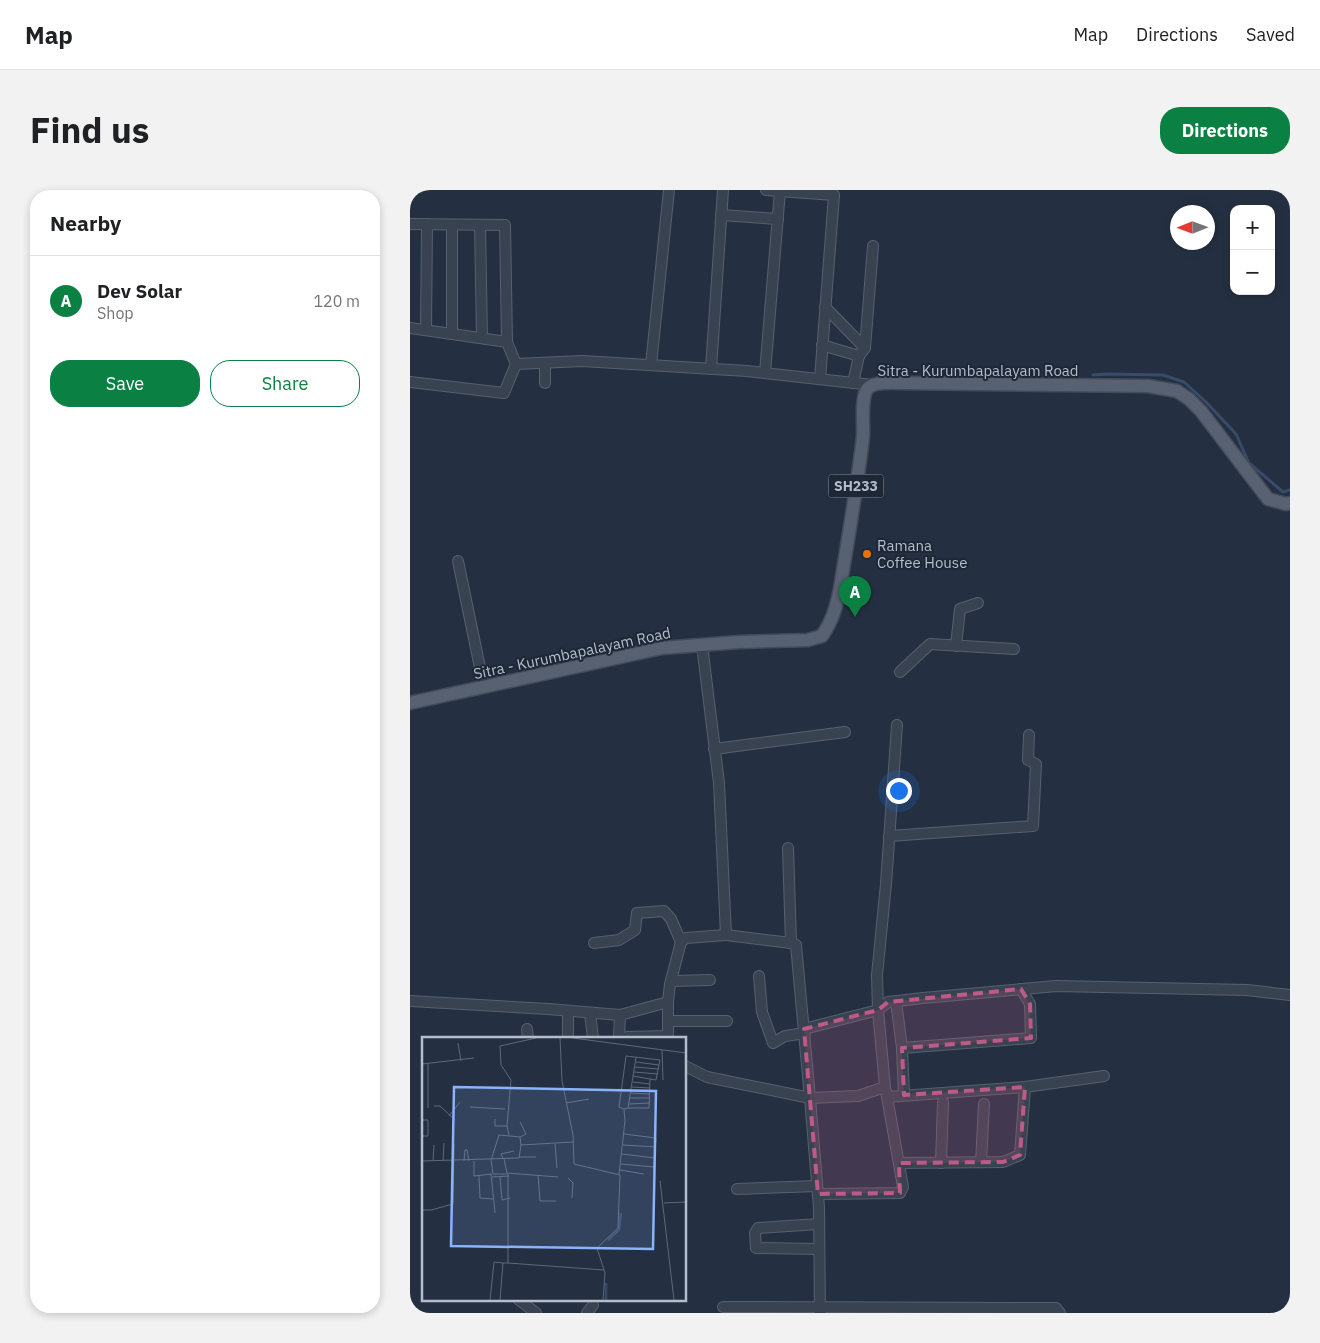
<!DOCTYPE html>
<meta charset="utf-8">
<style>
:root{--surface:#fff;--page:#f2f2f2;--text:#202124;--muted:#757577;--line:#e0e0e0;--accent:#0b8043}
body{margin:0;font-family:"IBM Plex Sans",sans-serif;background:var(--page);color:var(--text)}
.controls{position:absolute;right:15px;top:15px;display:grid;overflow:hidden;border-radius:10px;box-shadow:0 2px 8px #0003}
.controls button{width:45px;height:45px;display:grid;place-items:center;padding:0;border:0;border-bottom:1px solid var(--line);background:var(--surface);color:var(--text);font:25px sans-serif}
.compass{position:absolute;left:760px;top:15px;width:45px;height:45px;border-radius:50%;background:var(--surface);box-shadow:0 2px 8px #0003;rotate:269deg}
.you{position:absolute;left:488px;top:600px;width:18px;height:18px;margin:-12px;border:4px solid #fff;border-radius:50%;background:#1a73e8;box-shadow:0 0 0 8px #1a73e833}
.badge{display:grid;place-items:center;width:32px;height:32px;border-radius:50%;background:var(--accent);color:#fff;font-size:16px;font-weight:700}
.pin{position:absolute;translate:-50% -41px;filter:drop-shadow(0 1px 2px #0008)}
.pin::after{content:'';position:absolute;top:26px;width:18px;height:15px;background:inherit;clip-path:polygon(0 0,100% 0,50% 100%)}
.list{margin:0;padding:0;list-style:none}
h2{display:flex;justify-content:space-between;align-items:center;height:65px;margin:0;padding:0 20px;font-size:21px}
h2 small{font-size:16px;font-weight:400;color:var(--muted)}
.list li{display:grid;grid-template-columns:32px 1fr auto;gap:15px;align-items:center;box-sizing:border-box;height:90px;padding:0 20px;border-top:1px solid var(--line)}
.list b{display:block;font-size:19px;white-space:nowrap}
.list p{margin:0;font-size:16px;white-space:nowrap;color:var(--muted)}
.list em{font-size:16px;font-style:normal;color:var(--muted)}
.actions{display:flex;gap:10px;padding:15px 20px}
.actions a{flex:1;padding:11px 0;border:1px solid var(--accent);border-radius:20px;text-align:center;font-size:18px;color:var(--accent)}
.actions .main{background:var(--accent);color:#fff}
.map{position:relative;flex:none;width:880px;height:1123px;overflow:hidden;border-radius:20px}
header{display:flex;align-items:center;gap:30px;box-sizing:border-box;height:70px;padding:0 25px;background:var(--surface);border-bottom:1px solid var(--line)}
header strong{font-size:24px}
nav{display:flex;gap:28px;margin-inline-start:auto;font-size:18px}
.intro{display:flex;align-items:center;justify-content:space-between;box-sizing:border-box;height:120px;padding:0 30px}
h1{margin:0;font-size:35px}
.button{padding:12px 22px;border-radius:20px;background:var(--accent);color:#fff;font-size:18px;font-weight:700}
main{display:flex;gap:30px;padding:0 30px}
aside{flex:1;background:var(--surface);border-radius:20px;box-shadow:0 2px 8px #0003}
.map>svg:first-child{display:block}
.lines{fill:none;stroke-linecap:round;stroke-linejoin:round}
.stream{stroke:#384b69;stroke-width:3}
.minor-casing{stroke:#57606e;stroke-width:12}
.major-casing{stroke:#424b5a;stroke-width:15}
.minor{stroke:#394251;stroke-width:10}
.major{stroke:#576171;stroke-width:12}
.marked{fill:#bd5a88;fill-opacity:0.2;stroke:#bd5a88;stroke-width:4;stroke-dasharray:10 6;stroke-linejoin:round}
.food-dot{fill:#e8710a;stroke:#1e2736;stroke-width:2}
.labels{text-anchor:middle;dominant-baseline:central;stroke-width:4;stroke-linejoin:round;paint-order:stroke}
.shield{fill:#1e2736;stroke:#88909e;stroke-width:1}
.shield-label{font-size:14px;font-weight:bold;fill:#b5bdcb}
.street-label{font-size:15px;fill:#b5bdcb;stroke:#1e2736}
.poi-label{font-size:15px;fill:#b5bdcb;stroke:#1e2736;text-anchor:start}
.inset-river{fill:none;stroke:#384b69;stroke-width:2.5}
.inset-road{fill:none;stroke:#5e6878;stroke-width:1}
.view{fill:#8ab3fc;fill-opacity:0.15;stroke:#8ab3fc;stroke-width:2.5}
.inset-edge{fill:none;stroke:#b5bdcb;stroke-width:2.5}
</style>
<header>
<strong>Map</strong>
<nav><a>Map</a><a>Directions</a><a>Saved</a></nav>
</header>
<div class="intro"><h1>Find us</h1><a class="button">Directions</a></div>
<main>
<aside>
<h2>Nearby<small></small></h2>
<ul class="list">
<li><span class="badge">A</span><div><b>Dev Solar</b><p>Shop</p></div><em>120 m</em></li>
</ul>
<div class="actions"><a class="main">Save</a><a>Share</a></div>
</aside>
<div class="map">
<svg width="880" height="1123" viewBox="0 0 880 1123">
<rect width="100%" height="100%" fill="#243041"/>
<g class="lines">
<path class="stream" d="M683,185L698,184L753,185L774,192L796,212L826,244L839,273L873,302L880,300"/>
<g class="minor-casing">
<g id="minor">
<path d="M356,0L424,5L410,189"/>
<path d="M311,25L368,29"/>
<path d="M0,34L95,35L97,152"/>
<path d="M70,35L72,148"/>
<path d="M415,117L455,158"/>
<path d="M0,138L97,152L106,174"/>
<path d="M16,140L17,34"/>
<path d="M42,144V35"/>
<path d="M412,155L449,166"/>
<path d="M135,173V193"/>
<path d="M241,175L259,0"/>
<path d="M301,179L313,0"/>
<path d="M355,183L370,1"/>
<path d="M0,192L94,203L106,174L172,171L337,181L462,195"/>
<path d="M443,193L449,166L455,158L463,56"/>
<path d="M48,371L74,497"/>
<path d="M292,455L309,593L316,745L381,753L386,755L400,908L409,1017L410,1123"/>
<path d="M546,456L550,419L568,413"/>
<path d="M490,482L520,454L604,459"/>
<path d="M304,559L435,542"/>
<path d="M479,646L623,636L626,574L618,570L619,545"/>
<path d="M378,658L381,753"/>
<path d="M184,753L209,750L225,740L227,723L254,721L261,729L271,752"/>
<path d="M349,786L352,822L363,853L375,846L395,843"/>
<path d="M261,791L300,790"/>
<path d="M0,811L138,819L210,825L258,812"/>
<path d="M486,811L492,858L494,905"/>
<path d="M158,821V848"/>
<path d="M180,823L183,848"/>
<path d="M258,831H317"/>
<path d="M117,839L118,848"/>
<path d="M394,839L468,820L467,785L476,694L487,535"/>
<path d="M217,847L258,846"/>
<path d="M209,848L210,825"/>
<path d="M258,848V812L260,794L271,752L276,748L316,745"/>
<path d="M492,858L621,848L620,814L611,799"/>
<path d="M275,876L297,887L400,908L448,906L475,897L468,820L478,812L513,808L646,796L837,800L880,805"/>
<path d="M477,907L615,897L694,886"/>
<path d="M571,972L574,914"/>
<path d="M489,973L593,972L610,965L615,897"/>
<path d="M531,973L533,912"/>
<path d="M327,999L407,996"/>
<path d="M408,1004L490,1003L493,997L476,901"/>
<path d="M409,1034L348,1038L345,1043L346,1058L409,1059"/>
<path d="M108,1109L126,1123"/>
<path d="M313,1117L646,1118L650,1123"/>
<path d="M177,1123L183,1115"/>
</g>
</g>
<g class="major-casing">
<path id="major" d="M0,513L252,458L329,452L398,450L412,446C423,430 426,417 430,399C438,348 447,298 453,247C454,235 450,207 458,198C465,191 483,193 492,193L738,196L767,201L779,209L791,221L858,309L876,314L880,313"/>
</g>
<use href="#minor" class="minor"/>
<use href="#major" class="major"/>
</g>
<path class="marked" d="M611,799L620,814L621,848L492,858L494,905L615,897L610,965L593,972L489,973L490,1003L408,1004L394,839L468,820L478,812Z"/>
<circle class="food-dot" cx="457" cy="364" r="5"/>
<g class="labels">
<rect class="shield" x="418.5" y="284.5" width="55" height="23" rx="4"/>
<g class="shield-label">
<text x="446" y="296">SH233</text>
</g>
<g class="street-label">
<text x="568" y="180">Sitra - Kurumbapalayam Road</text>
<text transform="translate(162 463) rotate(-12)">Sitra - Kurumbapalayam Road</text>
</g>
<g class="poi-label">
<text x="467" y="355">Ramana<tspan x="467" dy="17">Coffee House</tspan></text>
</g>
</g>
<g transform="translate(12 847)">
<rect width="264" height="264" fill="#243041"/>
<path class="inset-river" d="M186,203L197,193L199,176M184,263V246"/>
<path class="inset-road" d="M138,1L140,44L151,98L152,127L198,138L196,191L175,211L183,236L181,263M151,1L264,16M36,6L39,24M240,13L241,43M214,25L237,28M0,27L52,21M6,27V71M213,30L236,32M212,35L236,37M211,39L228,42M211,45L228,47M210,50L228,51M209,56L227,57M208,61H228M144,66L167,62M207,67L228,66M12,69H18L33,83M48,70L83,72M202,72L206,71L214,20M27,79L38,65M73,82V89H85M0,83H6V99H0M87,98L85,89L89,43L79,28L78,9L114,1M98,100L104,97L98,85M133,107L135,131M99,108L98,100L77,98L69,123L71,137H86V226L182,233M201,108L234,110M200,117L233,121M97,120H114M81,122L79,117L92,114M82,122L85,136L136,140M0,124L97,121L99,108L151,105M11,124L12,108M21,124L22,106M42,124L43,113H45L47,124M52,124V139L70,137M199,127L232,130L234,101L202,97M198,133L222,137M69,137L73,176M197,137L203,84L202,72L197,70L204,19L238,23L234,43L228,42L227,71H206M116,138L118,164H134M57,139L58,161L71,162M70,140L87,139M78,140L80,163L88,161M146,141L151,146L150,161M238,144L252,263M242,166L264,165M0,169L1,173H9L31,167L32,107M68,263L72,225L81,226M78,263L81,226H86"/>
<path class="view" d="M32,50L234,54L231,212L29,209Z"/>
<rect width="264" height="264" class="inset-edge"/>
</g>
</svg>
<div class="controls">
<button>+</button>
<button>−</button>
</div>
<svg class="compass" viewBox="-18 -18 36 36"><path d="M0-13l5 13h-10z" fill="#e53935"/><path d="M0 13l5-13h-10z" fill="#757577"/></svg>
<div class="you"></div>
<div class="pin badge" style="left:445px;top:427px">A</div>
</div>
</main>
